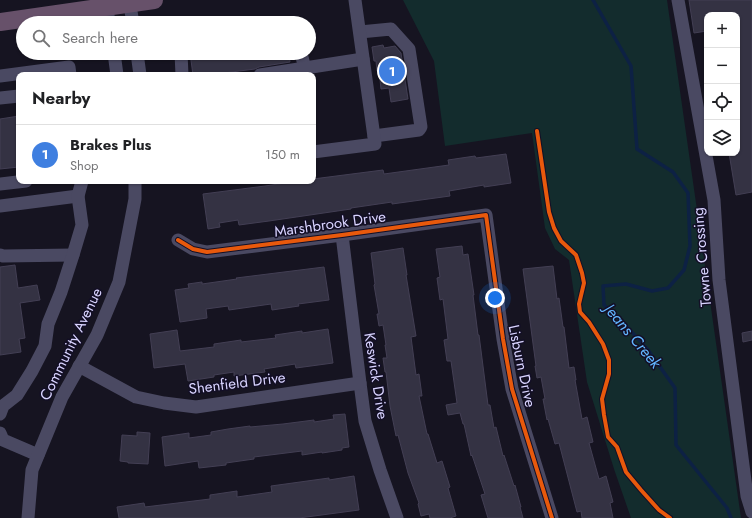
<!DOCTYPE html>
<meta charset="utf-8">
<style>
:root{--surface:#fff;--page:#f2f2f2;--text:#202124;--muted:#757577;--line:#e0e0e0;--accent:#9591b1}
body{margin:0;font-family:Jost,sans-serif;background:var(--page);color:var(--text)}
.controls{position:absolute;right:12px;top:12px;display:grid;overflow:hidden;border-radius:8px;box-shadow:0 1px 3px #0004}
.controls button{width:36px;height:36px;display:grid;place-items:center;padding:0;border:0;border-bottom:1px solid var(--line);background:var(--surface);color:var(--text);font:20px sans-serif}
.you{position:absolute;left:495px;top:298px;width:14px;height:14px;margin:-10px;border:3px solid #fff;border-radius:50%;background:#1a73e8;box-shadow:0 0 0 6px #1a73e833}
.badge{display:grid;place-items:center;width:26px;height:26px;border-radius:50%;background:var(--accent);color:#fff;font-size:13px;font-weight:700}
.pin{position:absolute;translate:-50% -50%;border:2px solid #fff;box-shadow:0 1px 4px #0006}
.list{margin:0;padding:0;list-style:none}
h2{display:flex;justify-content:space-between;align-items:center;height:52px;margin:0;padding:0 16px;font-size:17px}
h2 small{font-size:13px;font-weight:400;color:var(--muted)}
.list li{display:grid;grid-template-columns:26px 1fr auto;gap:12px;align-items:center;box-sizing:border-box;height:60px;padding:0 16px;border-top:1px solid var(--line)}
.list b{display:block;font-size:15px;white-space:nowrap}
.list p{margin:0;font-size:13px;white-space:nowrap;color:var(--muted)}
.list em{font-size:13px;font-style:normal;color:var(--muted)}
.icon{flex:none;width:22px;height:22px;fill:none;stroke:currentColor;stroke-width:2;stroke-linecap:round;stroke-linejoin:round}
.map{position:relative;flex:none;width:752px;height:518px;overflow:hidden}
.search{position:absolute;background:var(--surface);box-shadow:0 1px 3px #0004;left:16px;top:16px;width:300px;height:44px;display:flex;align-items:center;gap:10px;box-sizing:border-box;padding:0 14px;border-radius:22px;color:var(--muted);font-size:15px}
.panel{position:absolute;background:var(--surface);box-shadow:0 1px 3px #0004;left:16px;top:72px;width:300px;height:112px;border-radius:8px}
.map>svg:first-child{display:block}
.green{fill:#132c2d}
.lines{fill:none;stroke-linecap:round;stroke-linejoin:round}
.stream{stroke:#0d2144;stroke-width:3.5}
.building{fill:#343243;stroke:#433f54}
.minor{stroke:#4a4962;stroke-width:13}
.highway{stroke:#67516a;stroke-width:18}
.cycleway-casing{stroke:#130f26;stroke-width:6}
.cycleway{stroke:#e8590c;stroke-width:4}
.labels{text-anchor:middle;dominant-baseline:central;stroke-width:3;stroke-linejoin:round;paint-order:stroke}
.street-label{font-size:15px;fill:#d9d4ff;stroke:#130f26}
.water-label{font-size:16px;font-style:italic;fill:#62b6ff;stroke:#130f26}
</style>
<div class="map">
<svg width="752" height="518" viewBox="0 0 752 518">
<rect width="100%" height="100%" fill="#161421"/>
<path class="green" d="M403,0H667L741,518H631L614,469L587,382L569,260L555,249L545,228L532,133L445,146L434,61Z"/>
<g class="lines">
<path class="stream" d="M593,0L631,66L637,149L673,172L688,193L690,246L684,270L668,288L652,291L626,284L603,286L604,305L621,320L648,350L675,388L676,445L727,508L731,518"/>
</g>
<g class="building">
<path d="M689,0H752V192L736,195L729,153H737V15H707V31L694,33Z"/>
<path d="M383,45L384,48L395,46L401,53L408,99L391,102L389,88L381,89L379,71H377L376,61H374L372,47Z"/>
<path d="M190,53H289L290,62L259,67L255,69L208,75H193Z"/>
<path d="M19,116V167L0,169V119Z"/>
<path d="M506,154L511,183L484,187V185L449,191L450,196L392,204V202L351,208V209L269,221L239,225L238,220L219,223L220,227L208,229L203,194L265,186L292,182V183L313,181V179L383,170L384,174L449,165L448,160L475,156L476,158Z"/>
<path d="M462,246L463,255L468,254L474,295H473L478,335H479L488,405H490L494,428L496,427L503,456L504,455L514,486L515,485L521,507H520L523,518H488L481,495L485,494L472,455L471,456L464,424H463L460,413L448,415L446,405L457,403L451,361H447L444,340L448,339L443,299L440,300L437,278L440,277L436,249Z"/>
<path d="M403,248L407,275H406L416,336L411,337L416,375L419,374L422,396H419L427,434H428L437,463L442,461L450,487L448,488L456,516L450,518H430L429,514L421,516L418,504L419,503L408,473L398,435L396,436L390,406L386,372H385L383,358H387L385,345H386L383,325L379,326L377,314H379L374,285L375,284L371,253Z"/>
<path d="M15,265L18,288L37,285L40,300L20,303L25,338L19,339L21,352L0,355V267Z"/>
<path d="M553,266L557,299L559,298L563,327H564L569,368L574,367L576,380H575L582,419L587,417L593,442L589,443L599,479L606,476L613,502L610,503L613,518H582L581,511L577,512L559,443L555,444L548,419L547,420L543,399H545L541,377L537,378L535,366H536L523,269Z"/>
<path d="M324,267L329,300L298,304L299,306L272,310L271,304L229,310L228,306L206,309L207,318L180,322L175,290L189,288L188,284L202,282V284L237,279L236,278Z"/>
<path d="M328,329L333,363L296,368L295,364L264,369L265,372L234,376V372L214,375V377L188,381L185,364L154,368L150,334L177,330L180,351L214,347V344L241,340V342L276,338L275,335L302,331V333Z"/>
<path d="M752,331V340L743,342L742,333Z"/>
<path d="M345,414L349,447L342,448V450L322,453V452L302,455V451L254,457V459L226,463V465L199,468L198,461L165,466L162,437L189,433V438L211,435V432L228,429L250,426V427L283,424L314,420V422L334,419L333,415Z"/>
<path d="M137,432L150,433L148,464L128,463V462L120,461L122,435L137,436Z"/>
<path d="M354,476L359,510L299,518H119L117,507L144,503L145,507L210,499V495L237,491V497L272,492L271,486L329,478V480Z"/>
</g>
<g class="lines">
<g class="minor">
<path d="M106,0L109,23"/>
<path d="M129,0L133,23"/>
<path d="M678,0L714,200L719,280L747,496L752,512"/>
<path d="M360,32L391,29L409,49L421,127L419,130L374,136"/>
<path d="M114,53L117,75"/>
<path d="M137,53L140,75"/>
<path d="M181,53L182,75"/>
<path d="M301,53L305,69"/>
<path d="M260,75L363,59"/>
<path d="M0,76L69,67L70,75"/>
<path d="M0,98L19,96"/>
<path d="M313,152L375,144L355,0"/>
<path d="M0,184L26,181"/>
<path d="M0,206L78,196"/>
<path d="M342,235L360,383L365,421L380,470L397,518"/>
<path d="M178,240L193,249L207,252L342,235L486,215L503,339L512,389L552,518"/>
<path d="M0,255L3,256L73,255"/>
<path d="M79,366L136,397L164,403L196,407L360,383"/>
<path d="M0,414L3,406L17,395L32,371L45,346L48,324L61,292L73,255L82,225L78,196L82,181"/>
<path d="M0,433L3,440L38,455"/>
<path d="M28,518L32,470L62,397L97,335L119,282L135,199V181"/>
</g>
<path class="highway" d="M0,22L154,0"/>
<g class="cycleway-casing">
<g id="cycleway">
<path d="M537,131L549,212L554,228L561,241L576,255L582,273L584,283L579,304L580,312L589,322L603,344L609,360V374L602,399L604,415L608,437L617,447L626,472L641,490L659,510L670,518"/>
<path d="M178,240L193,249L207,252L342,235L486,215L503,339L512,389L552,518"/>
</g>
</g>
<use href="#cycleway" class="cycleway"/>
</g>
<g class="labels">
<g class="street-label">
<text transform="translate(330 224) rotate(-8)">Marshbrook Drive</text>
<text transform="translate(702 257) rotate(-95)">Towne Crossing</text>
<text transform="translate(71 344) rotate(-64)">Community Avenue</text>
<text transform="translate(522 366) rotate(78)">Lisburn Drive</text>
<text transform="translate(376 376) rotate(81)">Keswick Drive</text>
<text transform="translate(237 383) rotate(-7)">Shenfield Drive</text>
</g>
<g class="water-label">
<text transform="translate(633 336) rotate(50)">Jeans Creek</text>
</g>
</g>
</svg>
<div class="controls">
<button>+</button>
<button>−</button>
<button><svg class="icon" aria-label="locate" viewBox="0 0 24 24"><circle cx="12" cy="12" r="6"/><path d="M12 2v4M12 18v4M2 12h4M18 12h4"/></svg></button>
<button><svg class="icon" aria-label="layers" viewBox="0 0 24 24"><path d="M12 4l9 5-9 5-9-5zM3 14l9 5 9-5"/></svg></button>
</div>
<div class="you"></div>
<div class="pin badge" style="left:392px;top:71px;background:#3f7fe0">1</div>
<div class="search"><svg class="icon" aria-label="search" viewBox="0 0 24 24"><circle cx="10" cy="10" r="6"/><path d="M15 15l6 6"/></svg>Search here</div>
<section class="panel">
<h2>Nearby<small></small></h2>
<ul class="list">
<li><span class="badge" style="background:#3f7fe0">1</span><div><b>Brakes Plus</b><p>Shop</p></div><em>150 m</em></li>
</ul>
</section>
</div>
